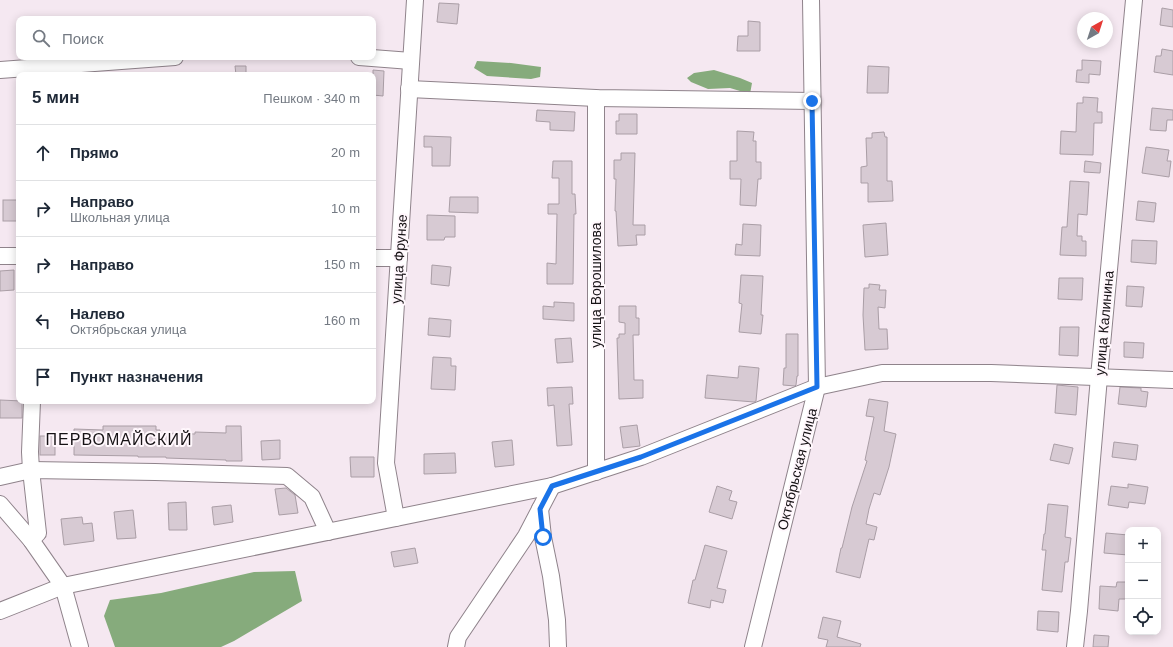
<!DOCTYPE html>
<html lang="ru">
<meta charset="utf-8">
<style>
:root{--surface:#fff;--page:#f2f2f3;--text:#1f2937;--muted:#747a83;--line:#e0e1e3}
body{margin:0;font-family:Arial,sans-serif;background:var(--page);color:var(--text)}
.controls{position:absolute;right:12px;bottom:12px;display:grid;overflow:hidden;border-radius:8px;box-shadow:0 2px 10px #0003}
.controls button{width:36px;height:36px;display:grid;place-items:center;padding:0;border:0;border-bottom:1px solid var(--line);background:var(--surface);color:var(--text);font:20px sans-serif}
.compass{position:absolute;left:1077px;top:12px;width:36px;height:36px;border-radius:50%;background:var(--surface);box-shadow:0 2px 10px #0003;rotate:39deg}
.stop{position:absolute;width:12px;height:12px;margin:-9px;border:3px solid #1a73e8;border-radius:50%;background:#fff}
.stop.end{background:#1a73e8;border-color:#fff;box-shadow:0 1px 4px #0008}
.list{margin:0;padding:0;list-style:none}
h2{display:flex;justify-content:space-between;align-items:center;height:52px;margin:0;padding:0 16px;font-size:17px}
h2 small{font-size:13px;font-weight:400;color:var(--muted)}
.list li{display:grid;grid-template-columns:26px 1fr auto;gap:12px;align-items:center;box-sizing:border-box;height:56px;padding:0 16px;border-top:1px solid var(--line)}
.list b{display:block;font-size:15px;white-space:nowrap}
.list p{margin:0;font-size:13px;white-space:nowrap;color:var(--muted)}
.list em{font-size:13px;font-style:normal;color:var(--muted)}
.icon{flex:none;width:22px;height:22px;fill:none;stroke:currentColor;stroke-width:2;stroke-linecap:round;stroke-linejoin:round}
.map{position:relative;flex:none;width:1173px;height:647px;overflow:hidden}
.search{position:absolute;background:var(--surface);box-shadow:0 2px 10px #0003;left:16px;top:16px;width:360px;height:44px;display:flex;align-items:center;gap:10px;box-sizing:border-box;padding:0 14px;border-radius:8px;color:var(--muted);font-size:15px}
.panel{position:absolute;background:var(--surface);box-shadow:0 2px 10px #0003;left:16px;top:72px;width:360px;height:332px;border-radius:8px}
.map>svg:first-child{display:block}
.water{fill:#86ab7c}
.building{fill:#d7cad3;stroke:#aa9ea6}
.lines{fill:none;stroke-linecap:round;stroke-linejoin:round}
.minor-casing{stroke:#8f838b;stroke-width:18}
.minor{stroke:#fff;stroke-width:16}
.route{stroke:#1a73e8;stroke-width:5}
.labels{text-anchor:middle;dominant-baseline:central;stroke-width:4;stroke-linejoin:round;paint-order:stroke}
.street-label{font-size:14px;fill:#161215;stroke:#fff7fc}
.quarter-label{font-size:16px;letter-spacing:1px;fill:#161215;stroke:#fff7fc}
</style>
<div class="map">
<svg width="1173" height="647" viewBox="0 0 1173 647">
<rect width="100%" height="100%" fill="#f5e8f1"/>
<g class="water">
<path d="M477,61L511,63L541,67L540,77L531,79L487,76L474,68Z"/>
<path d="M714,70L740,78L752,83L750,94L730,88L708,89L691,82L687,78L694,73Z"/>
<path d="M295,571L302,601L234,641L221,647H115L104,616L110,600L161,593L254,572Z"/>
</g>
<g class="building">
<path d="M439,3L459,4L457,24L437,22Z"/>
<path d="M1162,8L1173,10V27L1160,25Z"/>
<path d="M748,21L760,22V51H737L738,36H748Z"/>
<path d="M1162,49L1173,51V75L1154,72L1156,56H1161Z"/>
<path d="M1082,60L1101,61L1100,75L1089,74V83L1076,82L1077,70H1082Z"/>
<path d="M235,66H246V75H236Z"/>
<path d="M868,66L889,67L888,93H867Z"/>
<path d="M373,70L384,71L383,96L373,95Z"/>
<path d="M1083,97L1098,98L1097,112H1102V123H1094L1093,155L1060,154L1061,131L1076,132L1077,103H1083Z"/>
<path d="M1152,108L1173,110V120H1167L1166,131L1150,130Z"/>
<path d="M537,110L575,112L574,131L550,130V122L536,121Z"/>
<path d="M619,114H637V134H616V121H619Z"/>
<path d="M737,131L754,132L753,141H756V162H761V179H758L756,206L740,205L741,179H730V161H737Z"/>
<path d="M884,132L885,137H887V181H892L893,201L868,202V183H861V167L867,166L866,138H872V133Z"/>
<path d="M424,136L451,137L450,166H432V147H424Z"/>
<path d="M1146,147L1169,150L1167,161H1171L1169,177L1142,173Z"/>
<path d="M621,153H635L633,225H645V235H636L637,245L618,246L616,211H615L616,179H614V160H621Z"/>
<path d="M553,161H572V194H575L576,214H574L573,284H547V263L556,264L557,214H548V204H559V178H552Z"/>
<path d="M1085,161L1101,163L1100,173L1084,172Z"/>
<path d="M1070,181L1089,182L1087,215L1078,214L1077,236H1082V241H1086V256L1060,255L1062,227H1067Z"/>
<path d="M450,197H478V213L449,212Z"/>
<rect x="3" y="200" width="16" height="21"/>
<path d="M1138,201L1156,203L1154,222L1136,220Z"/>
<path d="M427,215L455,216V237H445L444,240H427Z"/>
<path d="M886,223L888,255L865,257L863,225Z"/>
<path d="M743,224L761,225L760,256L735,255L736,244L742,245Z"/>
<path d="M1132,240L1157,241L1156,264L1131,262Z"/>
<path d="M432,265L451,267L449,286L431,284Z"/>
<path d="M14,270V290L0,291V271Z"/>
<path d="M741,275L763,276L761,315H763L761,334L739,332L742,304L739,303Z"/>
<path d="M1059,278H1083L1082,300L1058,299Z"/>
<path d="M869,284L880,285L879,290H886L885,308L878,307L879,329H887L888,349L865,350L863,315L864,288H869Z"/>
<path d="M1127,286L1144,287L1142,307L1126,306Z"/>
<path d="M554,302L574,303V321L543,319V306L554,307Z"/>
<path d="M619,306H636V318H639V335H633L634,380H643V398L619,399L617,338H619V334H625V323L619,322Z"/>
<path d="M429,318L451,320L450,337L428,335Z"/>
<path d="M1060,327H1079L1078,356L1059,355Z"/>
<path d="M786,334H798V376H797L796,385L795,386L783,385L784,368H786Z"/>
<path d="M571,338L573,362L557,363L555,339Z"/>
<path d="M1124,342L1144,343L1143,358L1124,357Z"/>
<path d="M433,357L451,358V366H456L455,390L431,389Z"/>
<path d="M739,366L759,368L756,401L754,402L705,398L707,375L738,378Z"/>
<path d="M1057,385L1078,387L1076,415L1055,413Z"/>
<path d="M572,387L573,404H569L572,445L557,446L554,405L548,406L547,388Z"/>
<path d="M1120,387L1141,388V391L1148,392L1146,407L1118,404Z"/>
<path d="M869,399L888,402L884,431L896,434L889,467L880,495L874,493L869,509L866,524L877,527L874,540L869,539L860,578L836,572L841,548H842L852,507L867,461L865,460L874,417L866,416Z"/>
<path d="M0,400L22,401V418H0Z"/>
<path d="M637,425L640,446L623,448L620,427Z"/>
<path d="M103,426H156V430H160V433L195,434V432L226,433V426H241L242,461H226V460L166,458V457H138V456L74,455V429L103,430Z"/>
<rect x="40" y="436" width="15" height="19"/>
<path d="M280,440V459L262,460L261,441Z"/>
<path d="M512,440L514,465L495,467L492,442Z"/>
<path d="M1114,442L1138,445L1136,460L1112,457Z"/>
<path d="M1054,444L1073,448L1069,464L1050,460Z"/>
<path d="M455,453L456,473L424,474V454Z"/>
<path d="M350,457H374V477H351Z"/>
<path d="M1128,484L1148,487L1145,504L1129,502L1128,508L1108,505L1111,486L1128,488Z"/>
<path d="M717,486L732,491L729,500L737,502L732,519L709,512Z"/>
<path d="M286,488L295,495L298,513L279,515L275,489Z"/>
<path d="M186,502L187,530H169L168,503Z"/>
<path d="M1048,504L1068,506L1065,537L1071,538L1068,562H1065L1062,592L1042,590L1046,550H1042L1044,534H1045Z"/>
<path d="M231,505L233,522L214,525L212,507Z"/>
<path d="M133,510L136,538L117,539L114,512Z"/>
<path d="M82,517L83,524L92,523L94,541L64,545L61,519Z"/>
<path d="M1106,533L1128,535V555L1104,553Z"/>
<path d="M705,545L727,551L717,588L726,590L723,603L711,600L710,608L688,603L693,580H695Z"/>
<path d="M415,548L418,563L394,567L391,552Z"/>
<path d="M1117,582H1128V599H1119L1118,611L1099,609L1100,586L1116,587Z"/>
<path d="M1038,611L1059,612L1058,632L1037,630Z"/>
<path d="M823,617L841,621L837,637L861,644L860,647H826L828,640L818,638Z"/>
<path d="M1094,635L1109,636L1108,647H1093Z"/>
</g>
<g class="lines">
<g class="minor-casing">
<g id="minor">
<path d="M359,57L411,61"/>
<path d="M0,70L175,57"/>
<path d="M409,89L596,98L812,101"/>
<path d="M596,98V472"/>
<path d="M0,256H19"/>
<path d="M373,258H399"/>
<path d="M0,477L31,470L155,472L287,476L312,497L328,532"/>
<path d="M0,504L31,540L63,586L80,647"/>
<path d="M540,509L543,537L551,576L557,620L558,647"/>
<path d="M396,518L386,463L415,0"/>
<path d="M31,540L38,533L31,470L30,452L32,401"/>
<path d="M0,611L63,586L552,486L641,457L817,387L882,373H991L1173,380"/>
<path d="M456,647L458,637L526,536L552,486"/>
<path d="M753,647L817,387L811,0"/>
<path d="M1075,647L1079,611L1099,377L1134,0"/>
</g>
</g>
<use href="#minor" class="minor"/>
</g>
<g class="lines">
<path class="route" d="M543,537L540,509L552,486L641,457L817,387L812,101"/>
</g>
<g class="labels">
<g class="street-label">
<text transform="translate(399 259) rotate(-86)">улица Фрунзе</text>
<text transform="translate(596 285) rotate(-90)">улица Ворошилова</text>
<text transform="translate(1104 323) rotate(-85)">улица Калинина</text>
<text transform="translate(797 469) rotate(-76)">Октябрьская улица</text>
</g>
<g class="quarter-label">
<text x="119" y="439">ПЕРВОМАЙСКИЙ</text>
</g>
</g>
</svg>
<div class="controls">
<button>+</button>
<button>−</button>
<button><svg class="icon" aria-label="locate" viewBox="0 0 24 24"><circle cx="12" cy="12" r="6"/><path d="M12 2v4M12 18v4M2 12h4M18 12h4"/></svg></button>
</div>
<svg class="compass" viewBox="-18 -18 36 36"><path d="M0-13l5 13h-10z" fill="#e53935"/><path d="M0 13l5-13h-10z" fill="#747a83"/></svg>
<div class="stop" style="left:543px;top:537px"></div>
<div class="stop end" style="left:812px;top:101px"></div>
<div class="search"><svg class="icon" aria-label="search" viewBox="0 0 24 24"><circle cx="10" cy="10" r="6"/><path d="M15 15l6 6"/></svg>Поиск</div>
<section class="panel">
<h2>5 мин<small>Пешком · 340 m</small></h2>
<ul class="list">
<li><svg class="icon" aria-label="ahead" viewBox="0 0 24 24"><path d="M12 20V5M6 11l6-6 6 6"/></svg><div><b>Прямо</b></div><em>20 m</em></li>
<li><svg class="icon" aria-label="right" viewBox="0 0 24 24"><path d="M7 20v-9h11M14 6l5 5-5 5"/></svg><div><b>Направо</b><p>Школьная улица</p></div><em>10 m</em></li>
<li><svg class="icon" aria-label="right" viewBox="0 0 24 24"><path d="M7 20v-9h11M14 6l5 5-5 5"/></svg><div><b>Направо</b></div><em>150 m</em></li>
<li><svg class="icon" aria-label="left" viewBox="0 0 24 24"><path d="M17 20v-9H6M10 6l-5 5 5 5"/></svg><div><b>Налево</b><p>Октябрьская улица</p></div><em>160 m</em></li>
<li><svg class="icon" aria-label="arrive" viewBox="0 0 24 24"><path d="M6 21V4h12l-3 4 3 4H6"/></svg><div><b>Пункт назначения</b></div></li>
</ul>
</section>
</div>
